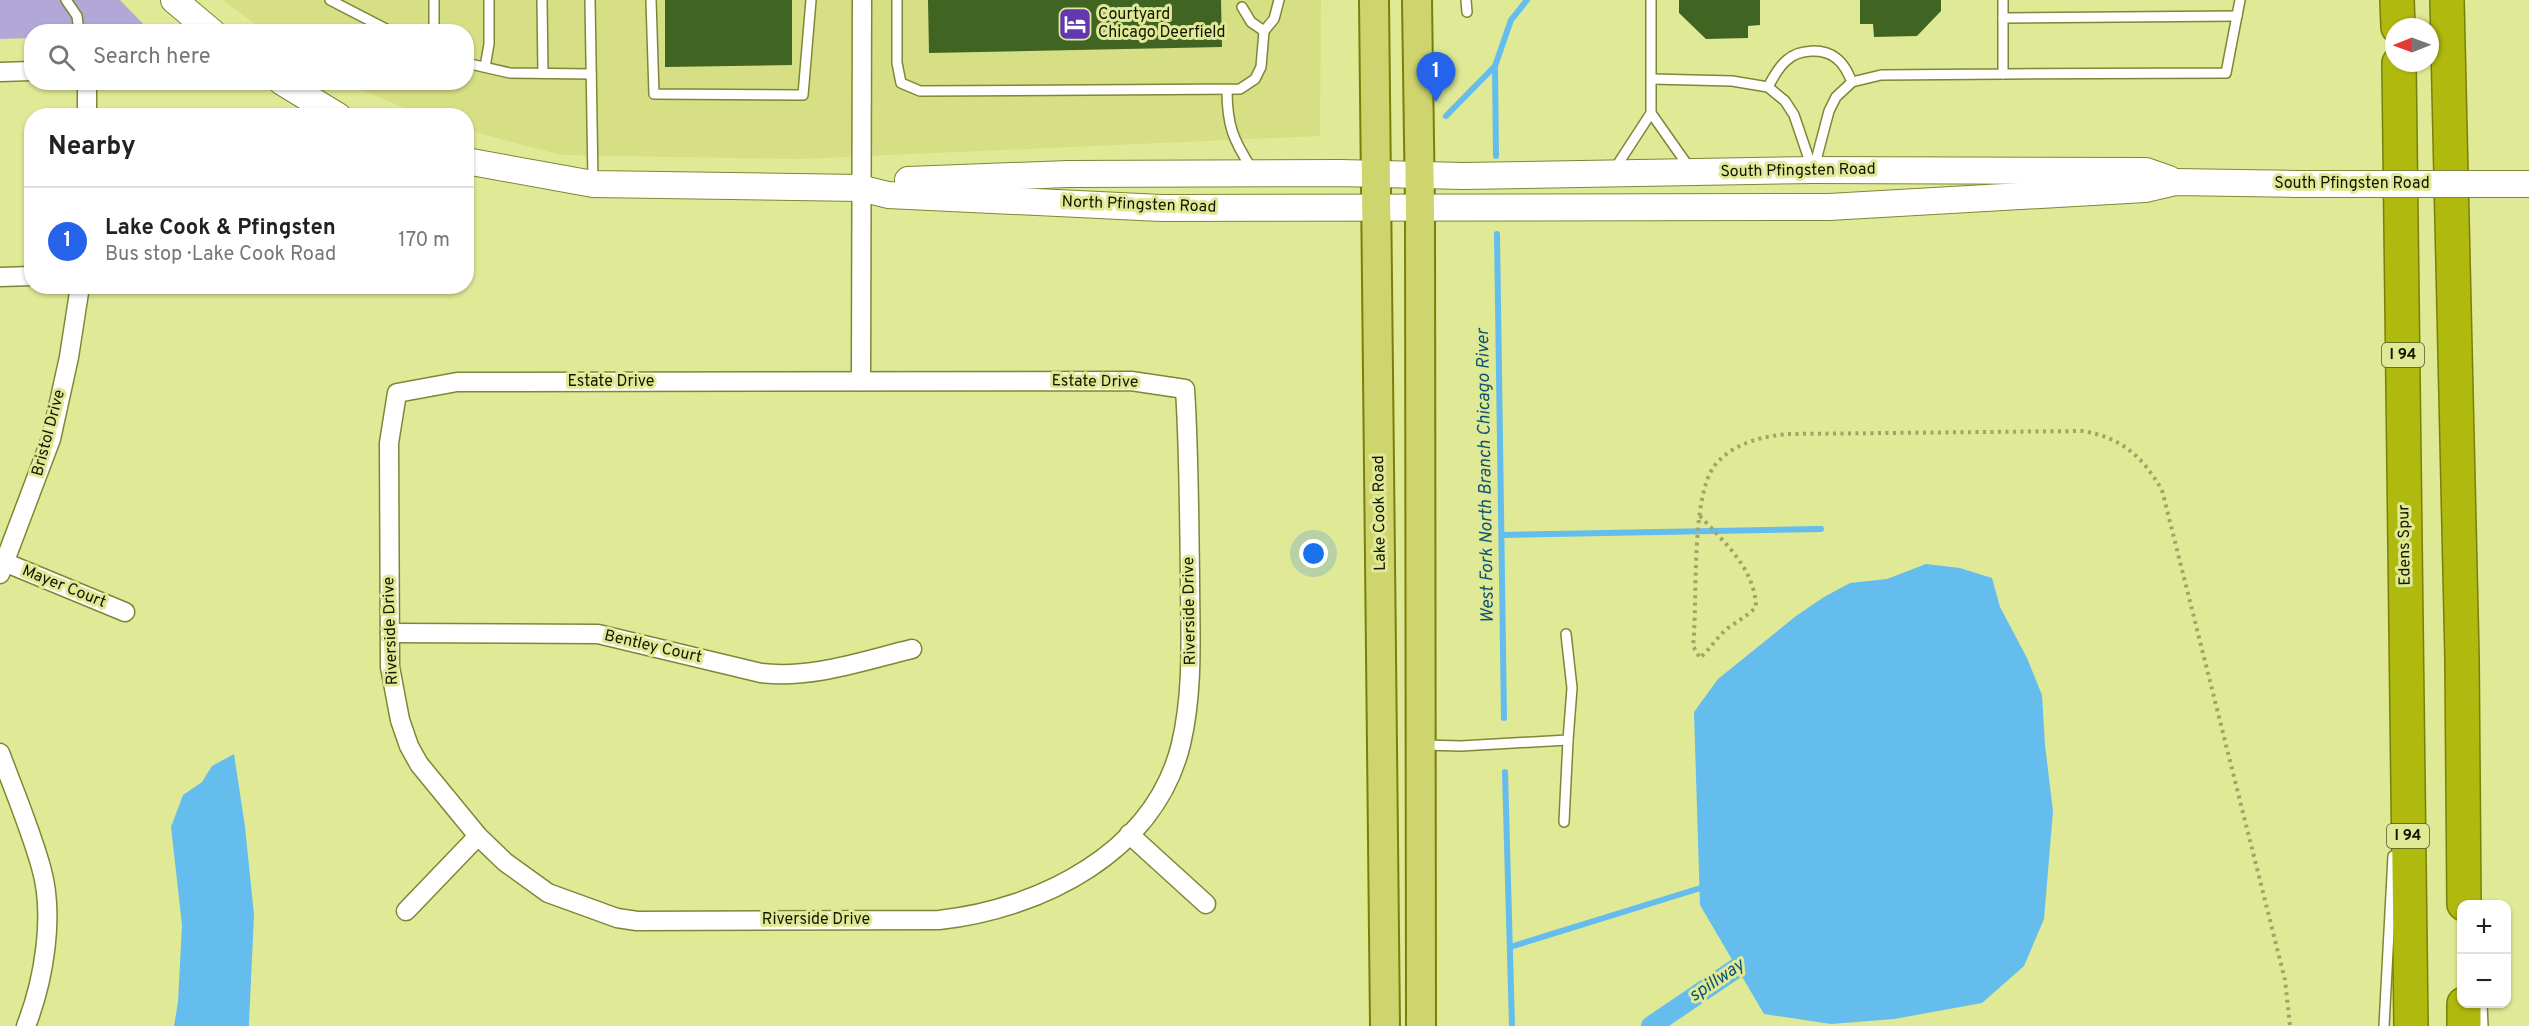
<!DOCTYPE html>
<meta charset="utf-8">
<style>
:root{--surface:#fff;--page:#f6f6f6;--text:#222;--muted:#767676;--line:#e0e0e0;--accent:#2563eb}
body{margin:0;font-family:Overpass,sans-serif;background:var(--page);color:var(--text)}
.controls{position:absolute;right:18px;bottom:18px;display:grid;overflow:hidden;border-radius:12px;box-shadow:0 2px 4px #0004}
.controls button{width:54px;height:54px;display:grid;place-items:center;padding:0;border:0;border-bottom:2px solid var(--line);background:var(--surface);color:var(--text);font:30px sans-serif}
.compass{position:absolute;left:2385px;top:18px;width:54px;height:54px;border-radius:50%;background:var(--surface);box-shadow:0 2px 4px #0004;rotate:269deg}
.you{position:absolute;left:1314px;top:554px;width:21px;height:21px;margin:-15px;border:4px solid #fff;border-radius:50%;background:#1a73e8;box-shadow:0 0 0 9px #1a73e833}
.badge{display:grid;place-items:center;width:39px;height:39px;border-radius:50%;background:var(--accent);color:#fff;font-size:20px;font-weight:700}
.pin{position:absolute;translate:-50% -50px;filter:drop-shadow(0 2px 3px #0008)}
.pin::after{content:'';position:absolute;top:32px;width:21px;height:18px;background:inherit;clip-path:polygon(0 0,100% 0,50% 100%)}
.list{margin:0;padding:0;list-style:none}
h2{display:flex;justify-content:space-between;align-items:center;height:78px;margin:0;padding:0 24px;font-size:26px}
h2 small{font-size:20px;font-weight:400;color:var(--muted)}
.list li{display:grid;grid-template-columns:39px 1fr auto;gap:18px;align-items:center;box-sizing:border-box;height:108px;padding:0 24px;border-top:2px solid var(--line)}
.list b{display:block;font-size:22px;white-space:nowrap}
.list p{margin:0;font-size:20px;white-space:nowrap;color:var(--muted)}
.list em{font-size:20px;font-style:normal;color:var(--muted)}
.icon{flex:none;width:33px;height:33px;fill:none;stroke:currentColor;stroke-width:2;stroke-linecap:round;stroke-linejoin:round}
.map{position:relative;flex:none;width:2529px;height:1026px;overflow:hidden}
.search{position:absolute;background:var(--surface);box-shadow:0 2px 4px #0004;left:24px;top:24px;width:450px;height:66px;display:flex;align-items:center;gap:15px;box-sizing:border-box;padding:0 21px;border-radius:24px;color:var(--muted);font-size:22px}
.panel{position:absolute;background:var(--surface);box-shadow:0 2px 4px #0004;left:24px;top:108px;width:450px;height:186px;border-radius:24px}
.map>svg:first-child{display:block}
.built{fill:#d6df84}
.green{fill:#b1a8d8}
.water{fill:#64bdec}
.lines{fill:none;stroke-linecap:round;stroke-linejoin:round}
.stream{stroke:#64bdec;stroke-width:6}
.canal{stroke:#64bdec;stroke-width:20}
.building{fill:#406522}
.lane-casing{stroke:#7f8635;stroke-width:12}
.street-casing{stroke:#7f8635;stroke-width:21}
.secondary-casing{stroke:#7f8635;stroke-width:28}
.primary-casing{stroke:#798009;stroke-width:32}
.highway-casing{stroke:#798009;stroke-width:36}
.path{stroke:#9ea565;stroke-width:4;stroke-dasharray:3 4.5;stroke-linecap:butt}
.lane{stroke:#fff;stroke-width:9}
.street{stroke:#fff;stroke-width:18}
.secondary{stroke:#fff;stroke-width:26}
.primary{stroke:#cfd56e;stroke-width:28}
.highway{stroke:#afb90e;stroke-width:33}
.secondary-bridge-casing{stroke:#7f8635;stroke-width:28;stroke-linecap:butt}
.secondary-bridge{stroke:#fff;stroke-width:26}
.labels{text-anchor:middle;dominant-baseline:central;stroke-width:6;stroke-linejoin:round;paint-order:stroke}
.shield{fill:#e0e996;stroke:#51552d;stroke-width:1.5}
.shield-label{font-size:15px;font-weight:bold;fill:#141600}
.poi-label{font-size:16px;fill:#141600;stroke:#e0e996;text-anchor:start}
.street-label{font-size:16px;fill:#141600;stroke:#e0e996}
.water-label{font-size:18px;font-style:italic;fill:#0d5574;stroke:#e0e996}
</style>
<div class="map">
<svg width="2529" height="1026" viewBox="0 0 2529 1026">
<rect width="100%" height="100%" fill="#e0e996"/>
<path class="built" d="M223,0H1321L1320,136L799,159L561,155L467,130L466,116L421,115L346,83L466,82V32L264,31Z"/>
<path class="green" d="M0,0H120L150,31L32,32L31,38L0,39Z"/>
<g class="water">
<path d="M1926,564L1960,568L1992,578L2000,607L2027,658L2042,695L2045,745L2053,811L2044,919L2024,966L1982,1003L1894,1019L1831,1024L1764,1014L1700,905L1694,712L1718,679L1796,616L1824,597L1850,583L1887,579Z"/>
<path d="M234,754L245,827L254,915L249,1023V1026H174L178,1002L182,925L171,827L183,795L202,782L212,766Z"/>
</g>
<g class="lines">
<g class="stream">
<path d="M1446,116L1495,66"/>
<path d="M1496,156L1495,66L1511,20L1527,0"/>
<path d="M1497,234L1504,718"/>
<path d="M1502,535L1821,529"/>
<path d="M1505,772L1512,1026"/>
<path d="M1510,947L1707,886"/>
</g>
<path class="canal" d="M1651,1026L1753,957"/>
</g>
<g class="building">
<path d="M665,0H792V65L665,67Z"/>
<path d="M928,0H1221L1222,47L929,53Z"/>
<path d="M1679,0H1760V25L1748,26V38L1706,39L1679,13Z"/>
<path d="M1860,0H1941V11L1917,36L1874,37L1873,24H1860Z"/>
</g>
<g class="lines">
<g class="lane-casing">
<g id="lane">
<path d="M66,0L77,16L79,32"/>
<path d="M330,0L392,32"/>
<path d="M542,0L543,73"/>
<path d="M590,0L593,182"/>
<path d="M651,0L654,94L803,95L811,0"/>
<path d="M897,0V63L901,83L920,91L1240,89L1255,79L1261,67L1264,31L1274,19L1279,0"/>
<path d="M1466,0L1467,12"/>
<path d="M1242,7L1251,22L1264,31"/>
<path d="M2003,18L2237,16"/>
<path d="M434,32V0"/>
<path d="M466,63L510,73L591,74"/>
<path d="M485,67L489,44V0"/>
<path d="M2003,74L2226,73L2240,0"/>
<path d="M1652,79L1732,81L1768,87L1785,101L1794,115L1812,168"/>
<path d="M1768,87C1773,78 1778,67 1787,60C1799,49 1823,48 1836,58C1844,64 1848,73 1852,82"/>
<path d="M1227,90C1227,125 1233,140 1252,169"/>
<path d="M1651,113L1691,170"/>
<path d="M1814,168L1829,111L1836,97L1852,82L1881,75L2003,74V0"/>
<path d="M1614,170L1651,113V0"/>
<path d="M1423,745L1461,746L1568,740L1572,688L1566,634"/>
<path d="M1564,822L1568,740"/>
<path d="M2482,1004L2483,1026"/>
<path d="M2384,1026L2393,856"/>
</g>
</g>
<g class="street-casing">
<g id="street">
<path d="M0,72L32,71"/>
<path d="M87,82V116"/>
<path d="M0,277L32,276"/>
<path d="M861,381L862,0"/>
<path d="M1131,381L1185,389C1189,451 1189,513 1190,576C1190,632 1194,689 1181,744C1155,852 1041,909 939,920L637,921L617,918L548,893L505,862L478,836L419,764L409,746L400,720L390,667L389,443L397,393L457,382Z"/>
<path d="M4,562L125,612"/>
<path d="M0,574L51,439L69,357L80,286"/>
<path d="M390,633L598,634L761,673C812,679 862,661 912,649"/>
<path d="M0,753C14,790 30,828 41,867C55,915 44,980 26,1026"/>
<path d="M1129,834L1206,904"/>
<path d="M406,911L478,836"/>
</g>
</g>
<g class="secondary-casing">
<g id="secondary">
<path d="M174,0L212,32"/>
<path d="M282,82L338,116"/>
<path d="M466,161L593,184L860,188L888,195L1161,208L1829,207L2145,189L2175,182L2298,184"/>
<path d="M908,180L1068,174L1340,173L1463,176L1813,170L2146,171L2169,179"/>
</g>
</g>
<g class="primary-casing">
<g id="primary">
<path d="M1374,0L1385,1026"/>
<path d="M1417,0L1420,207L1421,1026"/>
</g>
</g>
<g class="highway-casing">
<g id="highway">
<path d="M2397,0L2398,27"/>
<path d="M2447,0L2462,658L2464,904"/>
<path d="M2399,63L2411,1026"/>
<path d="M2464,1004V1026"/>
</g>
</g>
<path class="path" d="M1700,516C1725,543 1755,569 1756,607C1747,616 1738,621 1728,628C1718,636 1710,649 1700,658L1693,646C1698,603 1690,497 1715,465C1733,443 1763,436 1789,434L2083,431C2122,438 2142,456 2162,490L2285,980L2290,1026"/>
<use href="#lane" class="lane"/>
<use href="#street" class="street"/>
<use href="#secondary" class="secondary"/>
<use href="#primary" class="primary"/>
<use href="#highway" class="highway"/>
<g class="secondary-bridge-casing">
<path id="secondary-bridge" d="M2298,184H2529"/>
</g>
<use href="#secondary-bridge" class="secondary-bridge"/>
</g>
<defs>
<g id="hotel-square" transform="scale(1.725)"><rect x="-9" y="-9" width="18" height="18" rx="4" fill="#6138b0" stroke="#e0e996"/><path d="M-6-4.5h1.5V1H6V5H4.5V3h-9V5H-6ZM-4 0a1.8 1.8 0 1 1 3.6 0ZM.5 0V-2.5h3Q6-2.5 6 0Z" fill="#fff"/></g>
</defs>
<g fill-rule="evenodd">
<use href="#hotel-square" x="1075" y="24"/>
</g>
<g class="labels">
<g class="shield">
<rect x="2382" y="343" width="42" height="24" rx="4.5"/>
<rect x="2387" y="824" width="42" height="24" rx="4.5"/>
</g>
<g class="shield-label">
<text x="2403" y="355">I 94</text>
<text x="2408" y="836">I 94</text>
</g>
<g class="poi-label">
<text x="1098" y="15">Courtyard<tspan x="1098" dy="18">Chicago Deerfield</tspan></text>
</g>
<g class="street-label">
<text transform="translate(1798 171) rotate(-1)">South Pfingsten Road</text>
<text x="2352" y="184">South Pfingsten Road</text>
<text transform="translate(1139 205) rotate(2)">North Pfingsten Road</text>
<text x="611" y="382">Estate Drive</text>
<text transform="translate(1095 382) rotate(1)">Estate Drive</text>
<text transform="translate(49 433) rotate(-75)">Bristol Drive</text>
<text transform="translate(1380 513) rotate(-91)">Lake Cook Road</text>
<text transform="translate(2405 545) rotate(-91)">Edens Spur</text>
<text transform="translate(64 587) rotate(22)">Mayer Court</text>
<text transform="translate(1190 611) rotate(-91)">Riverside Drive</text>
<text transform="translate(391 631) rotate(-92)">Riverside Drive</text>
<text transform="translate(653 647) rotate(13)">Bentley Court</text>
<text x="816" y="920">Riverside Drive</text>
</g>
<g class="water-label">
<text transform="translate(1486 476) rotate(-91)">West Fork North Branch Chicago River</text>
<text transform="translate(1717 981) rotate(-34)">spillway</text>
</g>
</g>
</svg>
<div class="controls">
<button>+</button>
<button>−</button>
</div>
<svg class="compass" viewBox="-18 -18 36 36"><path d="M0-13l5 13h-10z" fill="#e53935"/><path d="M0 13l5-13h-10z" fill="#767676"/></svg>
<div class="you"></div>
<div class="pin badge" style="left:1436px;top:102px">1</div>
<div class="search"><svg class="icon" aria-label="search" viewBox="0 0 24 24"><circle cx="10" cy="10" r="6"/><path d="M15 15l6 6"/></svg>Search here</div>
<section class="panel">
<h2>Nearby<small></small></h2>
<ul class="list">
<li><span class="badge">1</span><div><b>Lake Cook &amp; Pfingsten</b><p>Bus stop · Lake Cook Road</p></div><em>170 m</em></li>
</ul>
</section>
</div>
